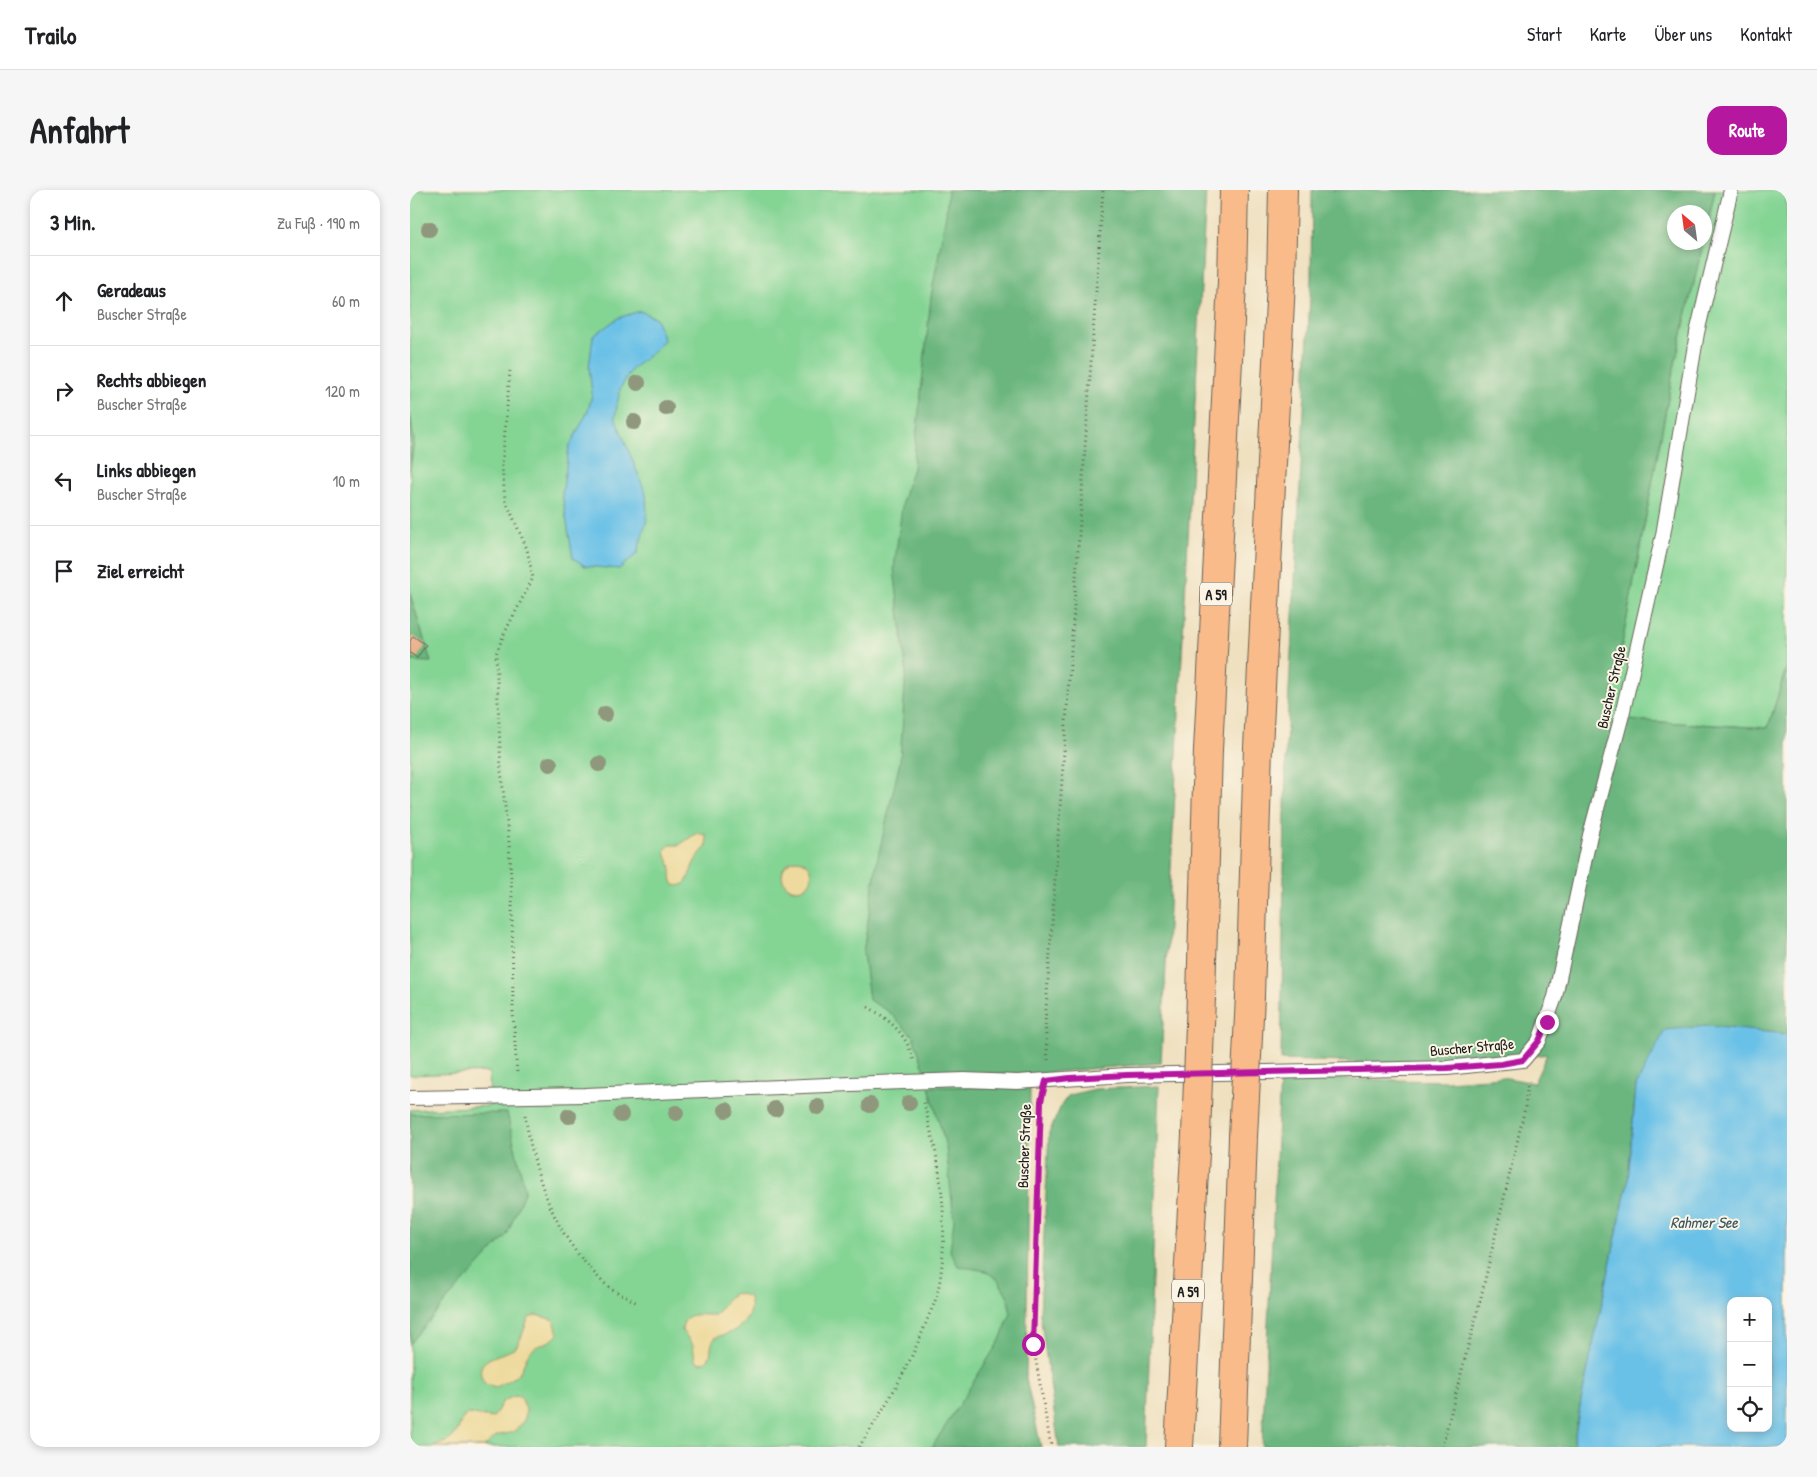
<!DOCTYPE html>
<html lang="de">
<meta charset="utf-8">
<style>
:root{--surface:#fff;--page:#f6f6f6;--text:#202124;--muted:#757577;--line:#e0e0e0;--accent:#b5179e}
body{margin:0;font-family:"Patrick Hand",sans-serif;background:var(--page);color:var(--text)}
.controls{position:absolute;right:15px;bottom:15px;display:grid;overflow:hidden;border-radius:10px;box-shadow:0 2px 8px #0003}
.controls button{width:45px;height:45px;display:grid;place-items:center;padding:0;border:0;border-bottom:1px solid var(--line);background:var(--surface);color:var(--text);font:25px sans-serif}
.compass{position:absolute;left:1257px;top:15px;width:45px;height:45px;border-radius:50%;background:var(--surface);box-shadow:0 2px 8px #0003;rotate:331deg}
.stop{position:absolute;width:15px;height:15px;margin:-11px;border:4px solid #b5179e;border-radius:50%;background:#fff}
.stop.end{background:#b5179e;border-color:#fff;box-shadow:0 1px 5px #0008}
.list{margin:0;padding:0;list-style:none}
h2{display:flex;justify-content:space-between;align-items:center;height:65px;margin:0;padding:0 20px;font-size:21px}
h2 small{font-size:16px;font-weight:400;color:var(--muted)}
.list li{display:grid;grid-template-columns:32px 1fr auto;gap:15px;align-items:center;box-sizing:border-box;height:90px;padding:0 20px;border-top:1px solid var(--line)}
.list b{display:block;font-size:19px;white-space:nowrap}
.list p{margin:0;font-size:16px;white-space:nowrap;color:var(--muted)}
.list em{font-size:16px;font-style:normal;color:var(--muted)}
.icon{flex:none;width:28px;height:28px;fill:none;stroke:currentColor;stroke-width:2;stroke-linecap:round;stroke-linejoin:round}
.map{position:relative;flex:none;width:1377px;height:1257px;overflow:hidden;border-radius:15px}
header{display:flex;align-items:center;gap:30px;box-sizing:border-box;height:70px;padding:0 25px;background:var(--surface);border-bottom:1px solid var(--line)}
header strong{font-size:24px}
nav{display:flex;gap:28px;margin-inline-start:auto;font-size:18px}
.intro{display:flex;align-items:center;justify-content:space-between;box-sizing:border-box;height:120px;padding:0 30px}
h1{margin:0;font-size:35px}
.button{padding:12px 22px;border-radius:15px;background:var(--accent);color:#fff;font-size:18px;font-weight:700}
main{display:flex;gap:30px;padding:0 30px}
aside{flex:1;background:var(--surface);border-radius:15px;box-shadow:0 2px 8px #0003}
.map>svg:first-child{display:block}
.green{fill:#84d494;stroke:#507858}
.forest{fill:#6bb67e;stroke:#44694d}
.sand{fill:#eeda9e;stroke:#857b5d}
.water{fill:#6ac1e7;stroke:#436e82;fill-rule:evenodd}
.building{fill:#ebb38f}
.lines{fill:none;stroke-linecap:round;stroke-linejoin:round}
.service-casing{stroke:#666155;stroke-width:16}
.motorway-casing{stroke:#666155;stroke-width:30}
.path{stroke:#666155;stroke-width:3;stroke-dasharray:1 4;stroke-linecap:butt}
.service{stroke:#fff;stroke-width:14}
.motorway{stroke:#fabb8b;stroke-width:28}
.motorway-bridge-casing{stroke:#666155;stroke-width:30;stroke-linecap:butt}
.motorway-bridge{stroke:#fabb8b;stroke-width:28}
.tree{fill:#8f977c}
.route{stroke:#b5179e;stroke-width:6}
.labels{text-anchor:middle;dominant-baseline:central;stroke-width:4;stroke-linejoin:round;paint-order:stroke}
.shield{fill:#fcf5e5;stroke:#5f5d58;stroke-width:1}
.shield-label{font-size:14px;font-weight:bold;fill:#1c1c1c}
.street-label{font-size:15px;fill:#1c1c1c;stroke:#fcf5e5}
.water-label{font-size:16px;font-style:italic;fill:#375663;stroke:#fcf5e5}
</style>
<header>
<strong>Trailo</strong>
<nav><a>Start</a><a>Karte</a><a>Über uns</a><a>Kontakt</a></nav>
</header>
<div class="intro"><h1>Anfahrt</h1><a class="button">Route</a></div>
<main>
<aside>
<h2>3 Min.<small>Zu Fuß · 190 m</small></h2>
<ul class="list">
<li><svg class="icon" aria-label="ahead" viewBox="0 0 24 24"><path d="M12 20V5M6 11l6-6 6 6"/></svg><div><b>Geradeaus</b><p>Buscher Straße</p></div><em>60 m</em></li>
<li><svg class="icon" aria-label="right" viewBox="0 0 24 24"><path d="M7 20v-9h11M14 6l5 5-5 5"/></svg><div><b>Rechts abbiegen</b><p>Buscher Straße</p></div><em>120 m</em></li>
<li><svg class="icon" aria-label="left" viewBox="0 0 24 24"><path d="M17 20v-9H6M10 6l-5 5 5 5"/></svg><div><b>Links abbiegen</b><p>Buscher Straße</p></div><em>10 m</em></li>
<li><svg class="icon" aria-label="arrive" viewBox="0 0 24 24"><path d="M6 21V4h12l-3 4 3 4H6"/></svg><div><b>Ziel erreicht</b></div></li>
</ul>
</aside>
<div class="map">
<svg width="1377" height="1257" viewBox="0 0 1377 1257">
<rect width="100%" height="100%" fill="#fcf5e5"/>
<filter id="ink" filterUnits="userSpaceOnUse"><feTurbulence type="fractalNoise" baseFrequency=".02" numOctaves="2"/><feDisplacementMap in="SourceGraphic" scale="10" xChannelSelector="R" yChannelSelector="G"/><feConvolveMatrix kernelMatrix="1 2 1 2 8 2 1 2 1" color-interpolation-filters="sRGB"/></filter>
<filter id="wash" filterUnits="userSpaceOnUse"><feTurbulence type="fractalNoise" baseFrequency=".0096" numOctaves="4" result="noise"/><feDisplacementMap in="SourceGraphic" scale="20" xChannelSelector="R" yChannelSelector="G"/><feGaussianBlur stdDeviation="1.12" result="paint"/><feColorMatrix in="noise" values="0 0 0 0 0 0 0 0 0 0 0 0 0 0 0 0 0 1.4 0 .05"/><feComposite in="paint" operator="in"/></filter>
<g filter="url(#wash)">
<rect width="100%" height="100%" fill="#efe0bf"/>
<g class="green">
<path d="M0,0H664L620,884L610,1257H0V920L80,916L79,882L0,885Z"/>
<path d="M1305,0H1377V475L1358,538L1198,529L1262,187L1293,53L1294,52Z"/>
</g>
<g class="forest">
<path d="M538,0H796L751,873L620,884H516L503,846L478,821L459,810L453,763L467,671L490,572L496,479L484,378L493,310L503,278L521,107L536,24Z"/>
<path d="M902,0H1305L1295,44L1294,22H1264V52L1293,53L1262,187L1198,529L1358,538L1377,475V844L1297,836L1226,896L1218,991L1171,1211L1163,1257H852L870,888L1038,891L1092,887L1124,893L1137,864L1092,871L1039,875L871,870L876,557L901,89Z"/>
<path d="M0,222L4,251L0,281Z"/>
<path d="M0,403L21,472L0,471Z"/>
<path d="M749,896L736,1257H649L630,1124L639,943L652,914L659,905L685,899Z"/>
<path d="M519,897H620L616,1189L631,1257H522L590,1150L601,1123L597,1105L588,1090L576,1081L548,1076L540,1061L544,1030L536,957Z"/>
<path d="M97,923L115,1000L97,1045L37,1110L0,1154V924Z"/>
</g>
<g class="sand">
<path d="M287,643L296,645L297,656C292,661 287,667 284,673C279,683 279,699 264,695C259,688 263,683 260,675C258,669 255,666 255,660L260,655H269Z"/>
<circle cx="387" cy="685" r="15"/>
<path d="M325,1103L338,1106C346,1122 333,1139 316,1144C312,1146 309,1145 305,1148C297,1157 306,1169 291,1173L285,1170L283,1155L272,1140C274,1119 290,1126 305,1125L320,1106Z"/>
<path d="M126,1125L144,1130L148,1144C141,1154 131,1152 122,1160C116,1165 116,1169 113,1176C108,1188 96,1192 86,1197L75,1194C57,1165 98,1166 106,1157C112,1149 114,1137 119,1128Z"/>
<path d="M105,1206L111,1207L116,1219L115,1228L111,1235L103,1242L86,1246L74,1257H22C30,1254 41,1252 46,1243C51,1235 49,1230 58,1224L83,1228L93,1211Z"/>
</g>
<g class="water">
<path d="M230,121L246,128L254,150L244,161L221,180L210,199L205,227L236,304L237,329L227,364L209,379L175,376L163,368L152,304L159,257L178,221L182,204L179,177L183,146L208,128Z"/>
<path d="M1297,836L1377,844V1257H1163L1171,1211L1218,991L1226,896L1255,840ZM1321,1111H1358V1238H1321Z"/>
</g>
<g id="blocks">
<path class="building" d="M3,446L16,455L7,468L0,463V451Z"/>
</g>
</g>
<g filter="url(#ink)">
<use href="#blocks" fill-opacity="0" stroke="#666155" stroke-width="1"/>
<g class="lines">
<g class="service-casing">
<path id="service" d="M0,908L175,905L465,893L554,890L607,892L717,885L1037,878L1113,870L1129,851L1145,807L1180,645L1212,525L1253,345L1287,143L1321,0"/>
</g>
<g class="motorway-casing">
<g id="motorway">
<path d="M840,806L848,558L871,91L873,0"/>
<path d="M791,807L798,560L822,92L824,0"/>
<path d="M769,1257L786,945"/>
<path d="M822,1257L833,947"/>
</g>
</g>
<g class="path">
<path d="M100,181L92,276L95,309L117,359L123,388L94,444L86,464L91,581L99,652L102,708L103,822L107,885"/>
<path d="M458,817C482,831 497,845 504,872"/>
<path d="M638,870L635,834L693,0"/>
<path d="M631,910L623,1154L641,1257"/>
<path d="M115,925C124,980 140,1034 178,1076C183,1081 188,1088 194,1093C203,1101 216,1106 227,1113"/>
<path d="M449,1257C476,1216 500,1176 517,1130C521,1120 526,1111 528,1101C536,1061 535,1016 528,975C525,954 518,933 514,912"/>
<path d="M1032,1257L1071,1107L1115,918L1118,890"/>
</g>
<use href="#service" class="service"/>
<use href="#motorway" class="motorway"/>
<g class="motorway-bridge-casing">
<g id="motorway-bridge">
<path d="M786,945L791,807"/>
<path d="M833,947L840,806"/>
</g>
</g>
<use href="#motorway-bridge" class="motorway-bridge"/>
</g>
<g class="tree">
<circle cx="19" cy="39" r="8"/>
<circle cx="228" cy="193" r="8"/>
<circle cx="256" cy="218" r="8"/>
<circle cx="224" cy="232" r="8"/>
<circle cx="195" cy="524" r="8"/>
<circle cx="140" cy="574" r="8"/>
<circle cx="189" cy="574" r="8"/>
<circle cx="499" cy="913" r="8"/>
<circle cx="460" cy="915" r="8"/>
<circle cx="408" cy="917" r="8"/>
<circle cx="365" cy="919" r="8"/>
<circle cx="316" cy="920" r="8"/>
<circle cx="266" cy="923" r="8"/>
<circle cx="211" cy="925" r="8"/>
<circle cx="159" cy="926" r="8"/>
</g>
</g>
<g class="lines" filter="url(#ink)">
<path class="route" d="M623,1154L631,911L636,891L660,888L717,885L1037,878L1091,874L1113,870L1129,851L1137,832"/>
</g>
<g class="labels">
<g class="shield">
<rect x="790" y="392.5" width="32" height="23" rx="4"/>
<rect x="762" y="1089.5" width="32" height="23" rx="4"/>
</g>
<g class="shield-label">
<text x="806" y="404">A 59</text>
<text x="778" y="1101">A 59</text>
</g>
<g class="street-label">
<text transform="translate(1201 497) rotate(-77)">Buscher Straße</text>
<text transform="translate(1062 857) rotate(-5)">Buscher Straße</text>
<text transform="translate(614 956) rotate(-88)">Buscher Straße</text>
</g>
<g class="water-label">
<text x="1294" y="1032">Rahmer See</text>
</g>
</g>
</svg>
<div class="controls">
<button>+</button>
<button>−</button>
<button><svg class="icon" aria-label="locate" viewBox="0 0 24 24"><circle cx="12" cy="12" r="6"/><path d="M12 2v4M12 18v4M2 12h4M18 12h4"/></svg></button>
</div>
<svg class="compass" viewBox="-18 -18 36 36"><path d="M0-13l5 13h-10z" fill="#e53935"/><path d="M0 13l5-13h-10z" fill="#757577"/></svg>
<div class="stop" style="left:623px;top:1154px"></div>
<div class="stop end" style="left:1137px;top:832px"></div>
</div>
</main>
